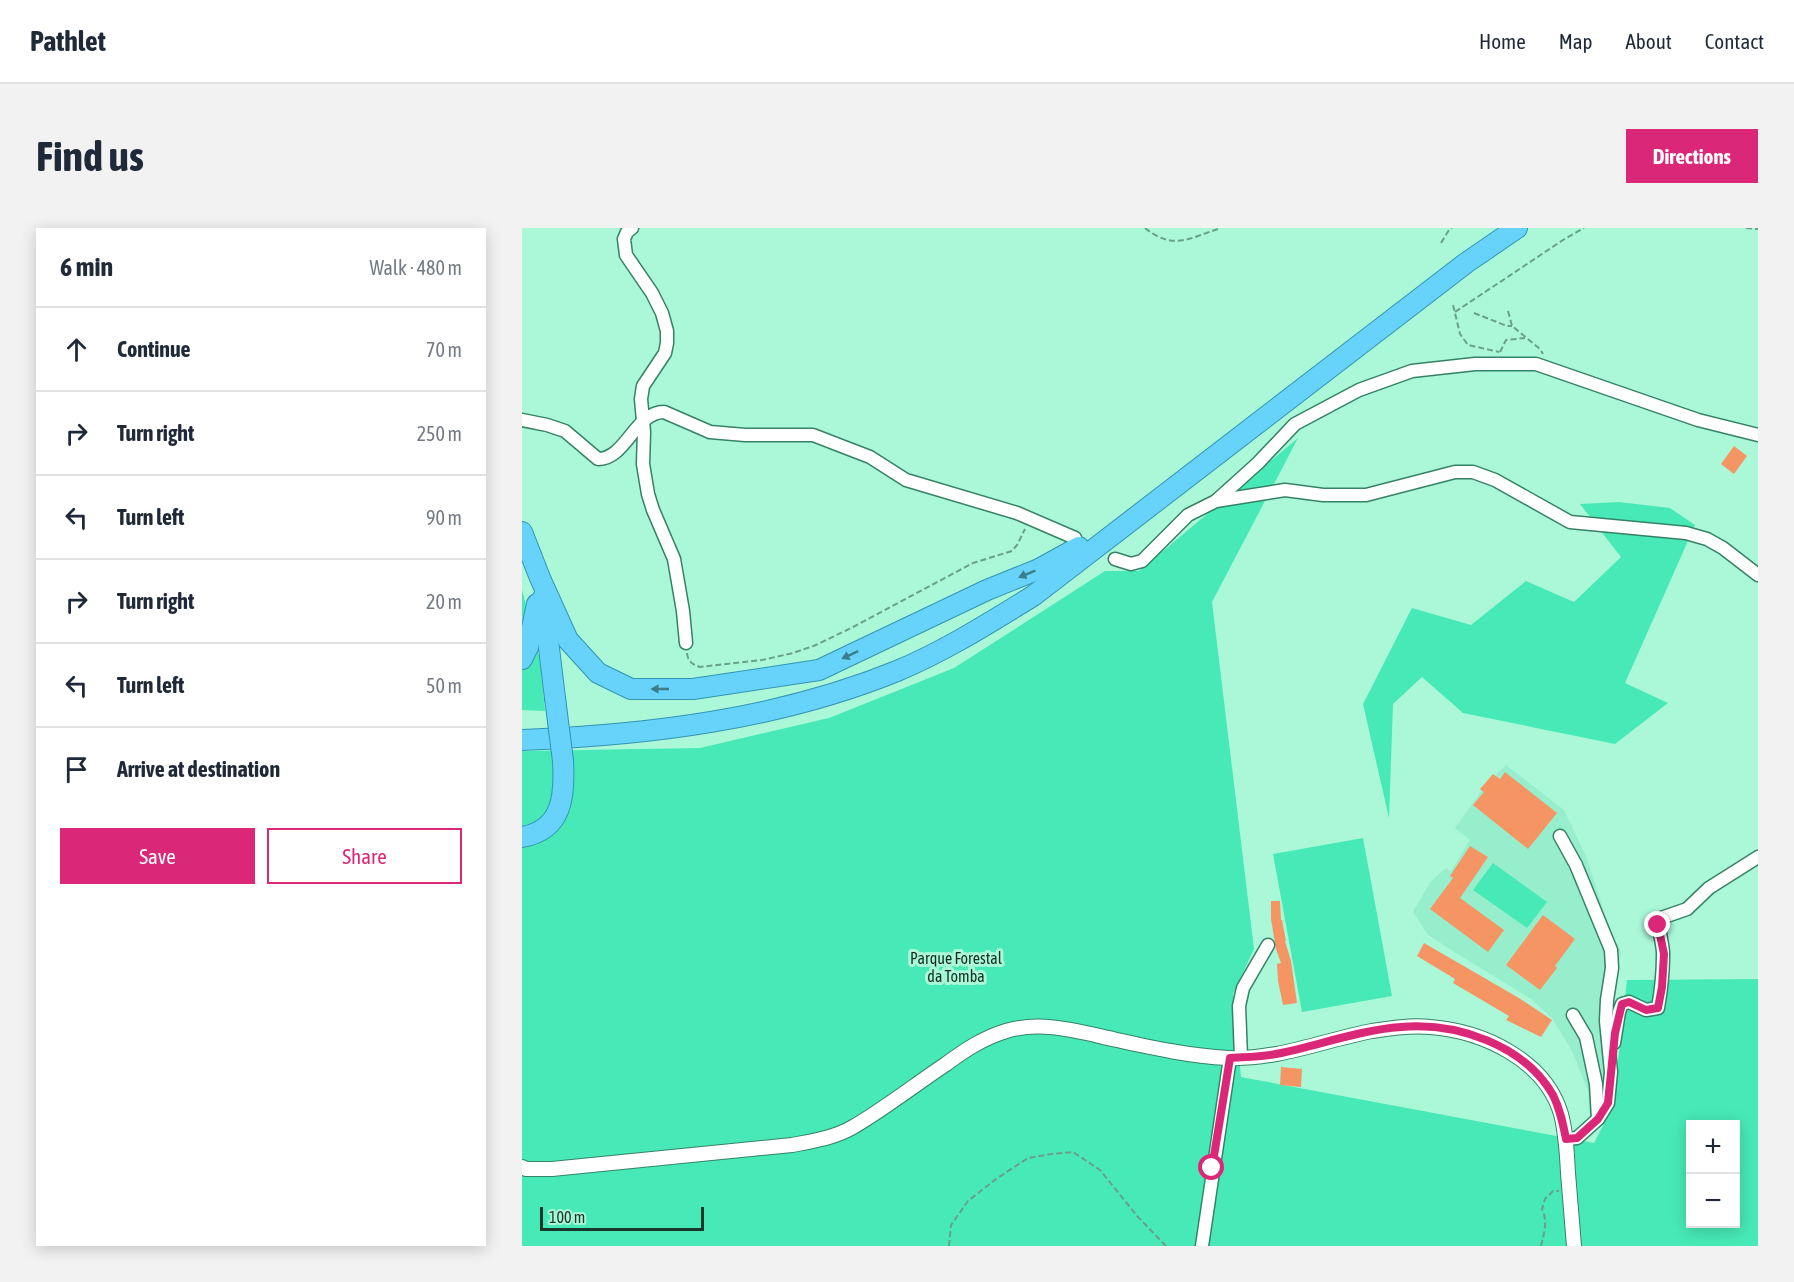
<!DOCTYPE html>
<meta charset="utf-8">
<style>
:root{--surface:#fff;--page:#f2f2f3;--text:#1f2937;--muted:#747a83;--line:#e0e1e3;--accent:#db2777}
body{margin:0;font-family:"Asap Condensed",sans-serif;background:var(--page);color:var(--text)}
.controls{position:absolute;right:18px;bottom:18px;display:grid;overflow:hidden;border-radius:0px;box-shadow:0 3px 15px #0003}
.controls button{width:54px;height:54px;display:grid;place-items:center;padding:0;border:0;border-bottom:2px solid var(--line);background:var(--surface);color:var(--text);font:30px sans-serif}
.scale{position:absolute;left:18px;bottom:15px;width:164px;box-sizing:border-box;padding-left:6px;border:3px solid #17372b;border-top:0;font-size:16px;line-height:21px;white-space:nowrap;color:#17372b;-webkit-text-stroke:4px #abf8d9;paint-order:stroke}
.stop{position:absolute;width:18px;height:18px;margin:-14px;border:4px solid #db2777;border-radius:50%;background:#fff}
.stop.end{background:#db2777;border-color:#fff;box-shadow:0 2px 6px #0008}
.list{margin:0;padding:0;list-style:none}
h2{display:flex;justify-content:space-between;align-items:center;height:78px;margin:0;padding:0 24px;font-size:26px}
h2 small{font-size:20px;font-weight:400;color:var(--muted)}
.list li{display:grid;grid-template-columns:39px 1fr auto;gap:18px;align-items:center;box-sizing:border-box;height:84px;padding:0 24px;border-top:2px solid var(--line)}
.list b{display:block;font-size:22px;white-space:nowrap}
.list em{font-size:20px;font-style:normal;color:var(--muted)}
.actions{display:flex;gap:12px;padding:18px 24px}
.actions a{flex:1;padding:14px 0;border:2px solid var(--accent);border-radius:0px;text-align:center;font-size:21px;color:var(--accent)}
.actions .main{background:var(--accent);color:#fff}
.icon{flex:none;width:33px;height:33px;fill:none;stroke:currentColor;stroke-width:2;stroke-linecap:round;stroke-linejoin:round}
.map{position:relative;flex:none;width:1236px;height:1018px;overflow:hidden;border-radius:0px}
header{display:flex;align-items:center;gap:36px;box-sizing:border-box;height:84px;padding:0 30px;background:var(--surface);border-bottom:2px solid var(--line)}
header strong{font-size:28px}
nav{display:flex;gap:33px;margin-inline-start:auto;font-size:21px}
.intro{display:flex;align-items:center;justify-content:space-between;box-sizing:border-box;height:144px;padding:0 36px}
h1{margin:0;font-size:42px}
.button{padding:15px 27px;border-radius:0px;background:var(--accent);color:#fff;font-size:21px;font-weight:700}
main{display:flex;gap:36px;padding:0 36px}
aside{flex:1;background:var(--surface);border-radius:0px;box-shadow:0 3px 15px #0003}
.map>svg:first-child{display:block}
.built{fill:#97eecc}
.green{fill:#47eab6;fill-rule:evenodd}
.building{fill:#f69564}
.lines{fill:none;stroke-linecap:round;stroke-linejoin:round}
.minor-casing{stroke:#358267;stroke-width:15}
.tertiary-casing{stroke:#358267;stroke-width:16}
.trunk-casing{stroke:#3295b2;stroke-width:22}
.path{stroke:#68a08a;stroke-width:2;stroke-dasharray:6 3;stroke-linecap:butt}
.minor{stroke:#fff;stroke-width:12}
.tertiary{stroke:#fff;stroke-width:14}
.trunk{stroke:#67d3fb;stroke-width:20}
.trunk-bridge-casing{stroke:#3295b2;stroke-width:22;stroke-linecap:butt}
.trunk-bridge{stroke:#67d3fb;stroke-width:20}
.oneway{fill:#3b7d89}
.route{stroke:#db2777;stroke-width:8}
.labels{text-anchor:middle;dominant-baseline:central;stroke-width:6;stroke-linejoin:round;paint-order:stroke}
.park-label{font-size:16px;fill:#132f25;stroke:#abf8d9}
</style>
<header>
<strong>Pathlet</strong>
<nav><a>Home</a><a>Map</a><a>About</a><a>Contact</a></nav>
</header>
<div class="intro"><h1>Find us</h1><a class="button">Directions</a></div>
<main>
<aside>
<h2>6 min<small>Walk · 480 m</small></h2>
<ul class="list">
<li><svg class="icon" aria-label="ahead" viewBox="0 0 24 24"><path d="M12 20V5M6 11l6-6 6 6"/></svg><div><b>Continue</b></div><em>70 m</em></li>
<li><svg class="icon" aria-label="right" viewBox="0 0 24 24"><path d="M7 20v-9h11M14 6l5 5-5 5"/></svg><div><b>Turn right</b></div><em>250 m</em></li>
<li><svg class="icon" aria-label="left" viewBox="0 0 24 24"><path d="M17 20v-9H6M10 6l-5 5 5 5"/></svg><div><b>Turn left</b></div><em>90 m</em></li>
<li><svg class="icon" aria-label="right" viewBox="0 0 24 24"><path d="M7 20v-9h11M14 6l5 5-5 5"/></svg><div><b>Turn right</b></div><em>20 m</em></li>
<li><svg class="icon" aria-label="left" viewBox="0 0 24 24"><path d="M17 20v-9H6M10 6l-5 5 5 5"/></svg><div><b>Turn left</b></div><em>50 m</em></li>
<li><svg class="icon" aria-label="arrive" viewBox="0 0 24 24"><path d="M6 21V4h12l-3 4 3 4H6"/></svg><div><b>Arrive at destination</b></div></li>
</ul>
<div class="actions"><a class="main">Save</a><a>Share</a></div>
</aside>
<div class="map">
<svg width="1236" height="1018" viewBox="0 0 1236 1018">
<rect width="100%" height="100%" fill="#abf8d9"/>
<path class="built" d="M984,537L1042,582L1064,628L1088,702L1099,724L1088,778L1081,878L1067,887L1066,863L1050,823L1030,790L1009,771L926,720L906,707L891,684L908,654L924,640L929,643L948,612L933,600L965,555Z"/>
<g class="green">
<path d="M776,210L690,374L732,721L711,766L719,849L1072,915L1091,878L1105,752L1236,751V1018H0V523L178,520L307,490L432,440L583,343H617ZM1168,896H1214V996H1168Z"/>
<path d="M1097,274L1148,280L1173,297L1103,455L1146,475L1093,516L941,485L900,449L871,476L867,590L841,476L890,380L949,397L1004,353L1052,374L1099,329L1058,276Z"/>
<path d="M0,362L18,432L23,483L0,482Z"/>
<path d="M841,610L870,768L780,784L751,626Z"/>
<path d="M971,635L1025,674L1005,700L951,662Z"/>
</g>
<g class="building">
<path d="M1212,218L1225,228L1212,246L1199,236Z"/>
<path d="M983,544L1035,585L1006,621L951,577L962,564L958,561L971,546L978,551Z"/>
<path d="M948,618L966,629L938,670L982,702L966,724L908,681L931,650L928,648Z"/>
<path d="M749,673H758L759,692H760L764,713H763L769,733L775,775L761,777L756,753L755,736L759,735L754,721L749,691Z"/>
<path d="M1021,687L1053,711L1033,738L1035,740L1018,762L984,737Z"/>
<path d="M902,715L997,770L1030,792L1019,809L984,792L987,788L931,755L933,751L895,728Z"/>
<path d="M759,839L780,841L779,859L758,857Z"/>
</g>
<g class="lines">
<g class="minor-casing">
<g id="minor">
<path d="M110,0L105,4L102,11L104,27L130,65L140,85L145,103V115L143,125L121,158L119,171L122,204L121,236L126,266L131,282L152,331L161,383L164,415"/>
<path d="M0,192L25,197L43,203L76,231C104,231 113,184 142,184L188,204L223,207H291L348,229L384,252L495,285L553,310"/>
<path d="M695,272L736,235L773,196L837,162L890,143L953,136H1014L1176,192L1236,207"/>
<path d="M593,331L609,336L620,333L666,287L694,273L763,262L801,267H844L933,244H951L973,252L1048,294L1164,305L1185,311L1201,320L1236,347"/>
<path d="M1038,608L1054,637L1089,722L1090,740L1085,772L1084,793L1089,844L1086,875L1076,891L1055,910L1044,911"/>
<path d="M1051,787L1064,809L1074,856L1076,891"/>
<path d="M1092,815L1097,784L1100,776L1107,774L1124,782L1136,780C1139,763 1141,745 1141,728C1142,715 1134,702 1139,690L1165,681L1187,660L1236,629"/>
<path d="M719,829L717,778L721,760L746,717"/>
<path d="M680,1018L708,830"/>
</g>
</g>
<g class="tertiary-casing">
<path id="tertiary" d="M0,939L4,941H30L270,917C291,913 312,910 331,899C362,881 394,856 424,836C443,822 461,810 484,803C520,792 558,804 595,812C631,820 668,828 706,830C755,832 803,812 850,803C869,800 889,797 908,799C961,803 1023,832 1039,886C1044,905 1045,925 1046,945C1048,969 1050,994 1052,1018"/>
</g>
<g class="trunk-casing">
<g id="trunk">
<path d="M0,304L18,350L46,412L76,445L109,461H171L297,442L465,362L517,341L557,319"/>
<path d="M21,370L33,470"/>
<path d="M0,431L6,419L15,376"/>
<path d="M0,512C127,507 257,491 375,443C423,423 467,395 511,368L944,35L995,0"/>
<path d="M0,609C41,602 43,567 41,533"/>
</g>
</g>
<g class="path">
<path d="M623,0C652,23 667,10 699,0"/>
<path d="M1224,0L1236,1"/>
<path d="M919,15L927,2L930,0"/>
<path d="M931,77L938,106L946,117L977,124"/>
<path d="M986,83L990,98L1018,121L1021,126"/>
<path d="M933,84L1041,12L1062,0"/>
<path d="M952,85L985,98H990"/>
<path d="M978,124L984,112L1003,110"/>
<path d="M165,425C166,434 170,436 178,439L240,432L271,425L294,417L331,399L451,335L490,323L495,317L503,301"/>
<path d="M427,1018L429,997L446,973L474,951L506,930L529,926L551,924L578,942L616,989L644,1018"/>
<path d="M1019,1018C1022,1005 1026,994 1020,981L1023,971L1031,963H1037"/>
</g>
<use href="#minor" class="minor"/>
<use href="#tertiary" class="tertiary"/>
<use href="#trunk" class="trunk"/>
<g class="trunk-bridge-casing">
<path id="trunk-bridge" d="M33,470L41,533"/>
</g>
<use href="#trunk-bridge" class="trunk-bridge"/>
</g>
<defs><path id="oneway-solid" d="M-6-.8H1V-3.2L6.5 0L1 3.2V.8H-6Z" transform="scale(1.5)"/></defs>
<g class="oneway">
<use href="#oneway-solid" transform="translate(505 346) rotate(158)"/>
<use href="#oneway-solid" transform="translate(328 427) rotate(155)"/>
<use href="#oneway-solid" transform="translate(138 461) rotate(180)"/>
</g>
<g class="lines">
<path class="route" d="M690,940L708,830C723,829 739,829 754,826C795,818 837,802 879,799C935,794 1002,817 1031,867C1038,881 1041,896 1044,911L1055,910L1076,891L1086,875L1093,805L1100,776L1107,774L1124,782L1136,780L1140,759L1142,726L1136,697"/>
</g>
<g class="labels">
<g class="park-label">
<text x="434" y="730">Parque Forestal<tspan x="434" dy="18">da Tomba</tspan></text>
</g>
</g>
</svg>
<div class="controls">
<button>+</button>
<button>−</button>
</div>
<div class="scale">100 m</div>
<div class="stop" style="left:690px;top:940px"></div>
<div class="stop end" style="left:1136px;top:697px"></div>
</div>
</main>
